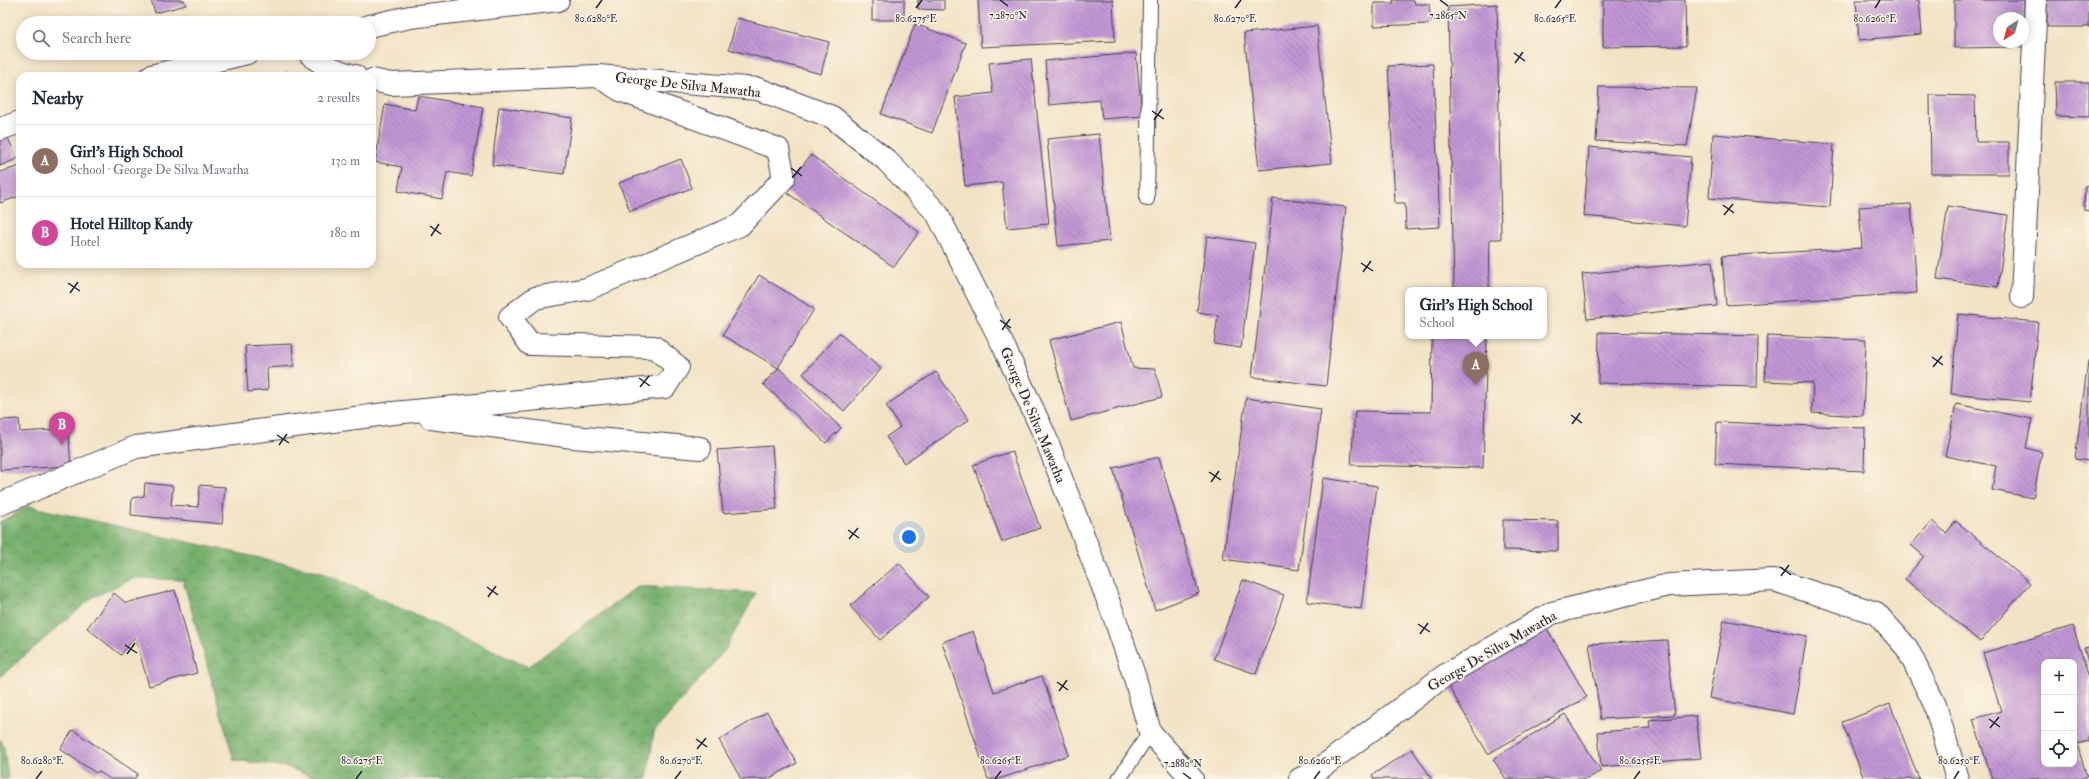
<!DOCTYPE html>
<meta charset="utf-8">
<style>
:root{--surface:#fff;--page:#f6f6f7;--text:#1f2937;--muted:#747a83;--line:#e0e1e3;--accent:#b45309}
body{margin:0;font-family:"IM FELL Double Pica",serif;background:var(--page);color:var(--text)}
.controls{position:absolute;right:12px;bottom:12px;display:grid;overflow:hidden;border-radius:8px;box-shadow:0 2px 10px #0003}
.controls button{width:36px;height:36px;display:grid;place-items:center;padding:0;border:0;border-bottom:1px solid var(--line);background:var(--surface);color:var(--text);font:20px sans-serif}
.compass{position:absolute;left:1993px;top:12px;width:36px;height:36px;border-radius:50%;background:var(--surface);box-shadow:0 2px 10px #0003;rotate:216deg}
.you{position:absolute;left:909px;top:537px;width:14px;height:14px;margin:-10px;border:3px solid #fff;border-radius:50%;background:#1a73e8;box-shadow:0 0 0 6px #1a73e833}
.badge{display:grid;place-items:center;width:26px;height:26px;border-radius:50%;background:var(--accent);color:#fff;font-size:13px;font-weight:700}
.pin{position:absolute;translate:-50% -33px;filter:drop-shadow(0 1px 2px #0008)}
.pin::after{content:'';position:absolute;top:21px;width:14px;height:12px;background:inherit;clip-path:polygon(0 0,100% 0,50% 100%)}
.popup{position:absolute;left:1405px;top:287px;width:142px;height:52px;box-sizing:border-box;display:grid;place-content:center;border-radius:8px;background:var(--surface);filter:drop-shadow(0 1px 3px #0005);font-size:13px;white-space:nowrap;color:var(--muted)}
.popup b{font-size:15px;color:var(--text)}
.popup::after{content:'';position:absolute;left:50%;top:100%;margin-left:-8px;border:8px solid transparent;border-top-color:var(--surface)}
.list{margin:0;padding:0;list-style:none}
h2{display:flex;justify-content:space-between;align-items:center;height:52px;margin:0;padding:0 16px;font-size:17px}
h2 small{font-size:13px;font-weight:400;color:var(--muted)}
.list li{display:grid;grid-template-columns:26px 1fr auto;gap:12px;align-items:center;box-sizing:border-box;height:72px;padding:0 16px;border-top:1px solid var(--line)}
.list b{display:block;font-size:15px;white-space:nowrap}
.list p{margin:0;font-size:13px;white-space:nowrap;color:var(--muted)}
.list em{font-size:13px;font-style:normal;color:var(--muted)}
.icon{flex:none;width:22px;height:22px;fill:none;stroke:currentColor;stroke-width:2;stroke-linecap:round;stroke-linejoin:round}
.map{position:relative;flex:none;width:2089px;height:779px;overflow:hidden}
.search{position:absolute;background:var(--surface);box-shadow:0 2px 10px #0003;left:16px;top:16px;width:360px;height:44px;display:flex;align-items:center;gap:10px;box-sizing:border-box;padding:0 14px;border-radius:22px;color:var(--muted);font-size:15px}
.panel{position:absolute;background:var(--surface);box-shadow:0 2px 10px #0003;left:16px;top:72px;width:360px;height:196px;border-radius:12px}
.map>svg:first-child{display:block}
.forest{fill:url(#forest-crowns);stroke:#4c6954}
.building{fill:url(#building-back-hatch);fill-rule:evenodd}
.lines{fill:none;stroke-linecap:round;stroke-linejoin:round}
.service-casing{stroke:#413f50;stroke-width:16}
.minor-casing{stroke:#413f50;stroke-width:24}
.tertiary-casing{stroke:#413f50;stroke-width:24}
.trunk-casing{stroke:#413f50;stroke-width:24}
.service{stroke:#fff;stroke-width:14}
.minor{stroke:#fff;stroke-width:22}
.tertiary{stroke:#fff;stroke-width:22}
.trunk{stroke:#fff;stroke-width:22}
.ticks{fill:none;stroke:#22223b;stroke-width:1.5}
.labels{text-anchor:middle;dominant-baseline:central;stroke-width:3;stroke-linejoin:round;paint-order:stroke}
.street-label{font-size:14px;fill:#22223b;stroke:#fcf5e5}
.ticks-label{font-size:10px;text-anchor:middle;fill:#22223b;stroke:#fcf5e5;stroke-width:3;stroke-linejoin:round;paint-order:stroke}
</style>
<div class="map">
<svg width="2089" height="779" viewBox="0 0 2089 779">
<defs>
<pattern id="forest-crowns" width="20" height="18" patternUnits="userSpaceOnUse"><rect width="20" height="18" fill="#77b06d"/><path d="M2 6a3 3 0 1 1 6 0M12 15a3 3 0 1 1 6 0" fill="none" stroke="#618f5b"/></pattern>
<pattern id="building-back-hatch" width="6" height="6" patternUnits="userSpaceOnUse"><rect width="6" height="6" fill="#c195d4"/><path d="M-1 5l2 2M0 0l6 6M5-1l2 2" fill="none" stroke="#9c79ad"/></pattern>
</defs>
<rect width="100%" height="100%" fill="#fcf5e5"/>
<filter id="ink" filterUnits="userSpaceOnUse"><feTurbulence type="fractalNoise" baseFrequency=".025" numOctaves="2"/><feDisplacementMap in="SourceGraphic" scale="8" xChannelSelector="R" yChannelSelector="G"/><feConvolveMatrix kernelMatrix="1 2 1 2 8 2 1 2 1" color-interpolation-filters="sRGB"/></filter>
<filter id="wash" filterUnits="userSpaceOnUse"><feTurbulence type="fractalNoise" baseFrequency=".012" numOctaves="4" result="noise"/><feDisplacementMap in="SourceGraphic" scale="16" xChannelSelector="R" yChannelSelector="G"/><feGaussianBlur stdDeviation="0.9" result="paint"/><feColorMatrix in="noise" values="0 0 0 0 0 0 0 0 0 0 0 0 0 0 0 0 0 1.4 0 .05"/><feComposite in="paint" operator="in"/></filter>
<g filter="url(#wash)">
<rect width="100%" height="100%" fill="#f2e3c5"/>
<g class="forest">
<path d="M28,506L322,572L528,667L638,586L756,593L725,650L654,732L647,779H318L287,767L234,760L183,580L135,578L93,597L0,677V522Z"/>
<path d="M0,739L4,747L8,779H0Z"/>
</g>
<g id="blocks">
<g class="building">
<path d="M151,0H184L186,5L155,13Z"/>
<rect x="872" y="0" width="32" height="20"/>
<path d="M918,0H944V10L918,9Z"/>
<path d="M978,0H1113L1115,41L981,47Z"/>
<path d="M1393,0H1414L1415,4H1429L1430,24L1374,26V3H1394Z"/>
<path d="M1603,0H1685L1686,46L1603,47Z"/>
<path d="M1856,0H1919L1922,34L1859,40Z"/>
<path d="M1954,0H2024V18H1999V42H2023L2024,25L2025,47L1954,48Z"/>
<rect x="2047" y="0" width="42" height="27"/>
<path d="M1497,4L1501,239H1490L1489,290H1454L1448,7Z"/>
<path d="M737,18L829,42L821,74L729,49Z"/>
<path d="M915,24L966,43L932,133L881,114Z"/>
<path d="M1317,26L1332,163L1259,170L1244,33Z"/>
<path d="M1136,53L1142,116L1102,119L1100,100L1049,105L1045,61Z"/>
<path d="M1031,59L1049,224L1007,228L1002,182L965,186L955,97L993,93L989,63Z"/>
<path d="M1433,64L1440,227L1406,229L1405,203H1395L1388,66Z"/>
<path d="M284,72L307,75V76H284Z"/>
<path d="M2055,82H2089V117L2056,116Z"/>
<path d="M1599,87L1697,88L1687,146L1596,141Z"/>
<path d="M1930,95L1975,96L1976,142H2009V174H1931Z"/>
<path d="M418,96L483,107L471,176L447,172L442,199L398,191L402,167L375,162L385,104L415,110Z"/>
<path d="M499,107L572,118L564,174L492,165Z"/>
<path d="M1099,134L1110,241L1058,246L1047,139Z"/>
<path d="M1713,134L1834,144L1830,207L1709,198Z"/>
<path d="M7,135L17,159L0,166V137Z"/>
<path d="M1589,147L1691,157L1685,226L1584,216Z"/>
<path d="M811,155L919,232L894,267L783,190Z"/>
<path d="M681,159L692,188L630,211L619,183Z"/>
<path d="M20,166V196L0,203V172Z"/>
<path d="M2089,186V211L2084,210L2085,187Z"/>
<path d="M1273,198L1346,207L1326,386L1252,377Z"/>
<path d="M1911,204L1917,293L1726,305L1722,256L1862,248L1859,207Z"/>
<path d="M1948,206L2008,215L1998,287L1937,279Z"/>
<path d="M1207,236L1255,243L1241,348L1214,344L1218,315L1197,312Z"/>
<path d="M1712,261L1717,306L1587,319L1582,274Z"/>
<path d="M759,275L814,309L778,368L723,335Z"/>
<path d="M1433,288L1448,289V290H1433Z"/>
<path d="M1958,314L2038,322L2030,402L1951,394Z"/>
<path d="M1121,322L1133,368L1155,369L1162,397L1071,421L1049,340Z"/>
<path d="M1599,332L1758,336L1757,387L1598,383Z"/>
<path d="M839,333L881,369L844,411L803,374Z"/>
<path d="M1432,336H1487L1483,468L1351,465L1355,411L1431,412Z"/>
<path d="M1767,336L1866,340L1863,416L1812,413L1813,383L1765,381Z"/>
<path d="M292,344L294,366L267,368L268,390L248,392L245,346Z"/>
<path d="M2088,361H2089V461L2075,459Z"/>
<path d="M779,368L841,428L826,443L763,384Z"/>
<path d="M936,372L969,420L904,463L886,437L900,427L886,405Z"/>
<path d="M1246,398L1321,409L1299,570L1223,559Z"/>
<path d="M1956,404L2032,419L2026,448L2042,452L2033,498L1992,490L1996,466L1945,456Z"/>
<path d="M19,419L20,432L68,429L71,466L0,470V420Z"/>
<path d="M1717,422L1865,428L1864,471L1715,464Z"/>
<path d="M772,446L777,509L723,513L717,450Z"/>
<path d="M1012,451L1040,528L1002,542L973,465Z"/>
<path d="M1159,457L1199,593L1155,610L1113,468Z"/>
<path d="M1323,478L1377,486L1361,609L1307,602Z"/>
<path d="M145,483L173,486L171,505L198,507L200,485L225,487L222,524L131,515L132,498L144,496Z"/>
<path d="M1503,520L1558,521V551L1503,550Z"/>
<path d="M1932,521L1946,533L1956,521L2030,583L1980,642L1905,579L1924,556L1911,545Z"/>
<path d="M899,563L929,597L880,640L850,606Z"/>
<path d="M1243,580L1284,595L1256,674L1214,659Z"/>
<path d="M175,590L197,673L149,686L135,637L121,655L87,628L114,593L126,603Z"/>
<path d="M1724,620L1807,636L1793,714L1709,698Z"/>
<path d="M1545,625L1587,697L1488,754L1446,682Z"/>
<path d="M2073,626L2089,678V741L2077,744L2087,777L2080,779H1992L1973,719L2001,711L1983,653ZM2044,662H2074V764H2044Z"/>
<path d="M973,631L994,692L1042,676L1069,755L999,779H988L942,642Z"/>
<path d="M1667,640L1675,715L1601,719L1589,644Z"/>
<path d="M2089,647V665L2084,648Z"/>
<path d="M1890,704L1919,779H1864L1842,722Z"/>
<path d="M767,712L797,763L768,779H741L719,740Z"/>
<path d="M1565,714L1601,771L1587,779H1506L1493,759Z"/>
<path d="M1696,716L1701,758L1601,767L1598,732L1650,728L1649,720Z"/>
<path d="M73,730L138,774L134,779H110L98,771L96,773L60,749Z"/>
<path d="M1412,749L1432,779H1374L1372,775Z"/>
</g>
</g>
</g>
<g filter="url(#ink)">
<use href="#blocks" fill-opacity="0" stroke="#413f50" stroke-width="1"/>
<g class="lines">
<g class="service-casing">
<g id="service">
<path d="M1147,199L1150,0"/>
<path d="M1119,779L1150,732"/>
</g>
</g>
<g class="minor-casing">
<g id="minor">
<path d="M2022,297L2036,0"/>
<path d="M431,418L573,437L700,448"/>
<path d="M0,504L136,447L393,413L665,387L678,367L654,347L530,344L510,317L535,298L587,289L740,225L784,178L778,149L620,90L598,76"/>
</g>
</g>
<g class="tertiary-casing">
<g id="tertiary">
<path d="M309,53C321,65 339,72 355,76"/>
<path d="M372,80L391,84L598,76L758,89L832,117L886,160L937,213L1004,347L1045,436L1114,616L1135,678L1150,732L1192,779"/>
<path d="M1300,779L1318,770L1444,676L1552,613L1669,585L1774,580L1876,613L1907,648L1935,705L1957,779"/>
</g>
</g>
<g class="trunk-casing">
<g id="trunk">
<path d="M369,26L410,17L558,0"/>
<path d="M151,76L247,53"/>
<path d="M0,129L20,122"/>
</g>
</g>
<use href="#service" class="service"/>
<use href="#minor" class="minor"/>
<use href="#tertiary" class="tertiary"/>
<use href="#trunk" class="trunk"/>
</g>
</g>
<path class="ticks" d="M1000,0L1008,6M1440,0L1448,6M596,8L602,0M916,8L922,0M1235,8L1241,0M1555,8L1561,0M1875,8L1880,0M1514,53L1525,61M1515,63L1523,52M1152,111L1164,119M1154,120L1162,109M791,168L802,176M792,178L801,167M1723,205L1734,213M1724,215L1733,204M430,226L441,234M431,236L439,224M1361,263L1373,271M1363,272L1371,261M68,283L80,291M70,293L78,282M1000,320L1011,328M1002,330L1010,319M1932,357L1943,365M1933,367L1942,356M639,378L650,386M640,387L649,376M1571,415L1582,423M1572,424L1580,413M277,435L289,443M279,445L287,434M1209,472L1221,480M1211,482L1219,471M848,530L859,538M849,539L858,528M1780,567L1791,575M1781,576L1789,565M487,587L498,595M488,597L496,586M1418,624L1430,632M1420,634L1428,623M125,645L137,653M127,654L135,643M1057,682L1068,690M1059,691L1067,680M1989,719L2000,727M1990,728L1999,717M696,739L707,747M697,749L706,738M1183,773L1191,779M36,779L42,771M356,779L362,771M675,779L681,771M995,779L1001,771M1314,779L1320,771M1634,779L1640,771M1954,779L1959,771"/>
<g class="labels">
<g class="street-label">
<text transform="translate(688 85) rotate(6)">George De Silva Mawatha</text>
<text transform="translate(1033 415) rotate(67)">George De Silva Mawatha</text>
<text transform="translate(1492 651) rotate(-30)">George De Silva Mawatha</text>
</g>
</g>
<g class="ticks-label">
<text x="1008" y="19">7.2870°N</text>
<text x="1448" y="19">7.2865°N</text>
<text x="596" y="22">80.6280°E</text>
<text x="916" y="22">80.6275°E</text>
<text x="1235" y="22">80.6270°E</text>
<text x="1555" y="22">80.6265°E</text>
<text x="1875" y="22">80.6260°E</text>
<text x="42" y="764">80.6280°E</text>
<text x="362" y="764">80.6275°E</text>
<text x="681" y="764">80.6270°E</text>
<text x="1001" y="764">80.6265°E</text>
<text x="1320" y="764">80.6260°E</text>
<text x="1640" y="764">80.6255°E</text>
<text x="1959" y="764">80.6250°E</text>
<text x="1183" y="767">7.2880°N</text>
</g>
</svg>
<div class="controls">
<button>+</button>
<button>−</button>
<button><svg class="icon" aria-label="locate" viewBox="0 0 24 24"><circle cx="12" cy="12" r="6"/><path d="M12 2v4M12 18v4M2 12h4M18 12h4"/></svg></button>
</div>
<svg class="compass" viewBox="-18 -18 36 36"><path d="M0-13l5 13h-10z" fill="#e53935"/><path d="M0 13l5-13h-10z" fill="#747a83"/></svg>
<div class="you"></div>
<div class="pin badge" style="left:1476px;top:385px;background:#8d6e63">A</div>
<div class="popup"><b>Girl's High School</b>School</div>
<div class="pin badge" style="left:62px;top:445px;background:#d1479c">B</div>
<div class="search"><svg class="icon" aria-label="search" viewBox="0 0 24 24"><circle cx="10" cy="10" r="6"/><path d="M15 15l6 6"/></svg>Search here</div>
<section class="panel">
<h2>Nearby<small>2 results</small></h2>
<ul class="list">
<li><span class="badge" style="background:#8d6e63">A</span><div><b>Girl's High School</b><p>School · George De Silva Mawatha</p></div><em>130 m</em></li>
<li><span class="badge" style="background:#d1479c">B</span><div><b>Hotel Hilltop Kandy</b><p>Hotel</p></div><em>180 m</em></li>
</ul>
</section>
</div>
